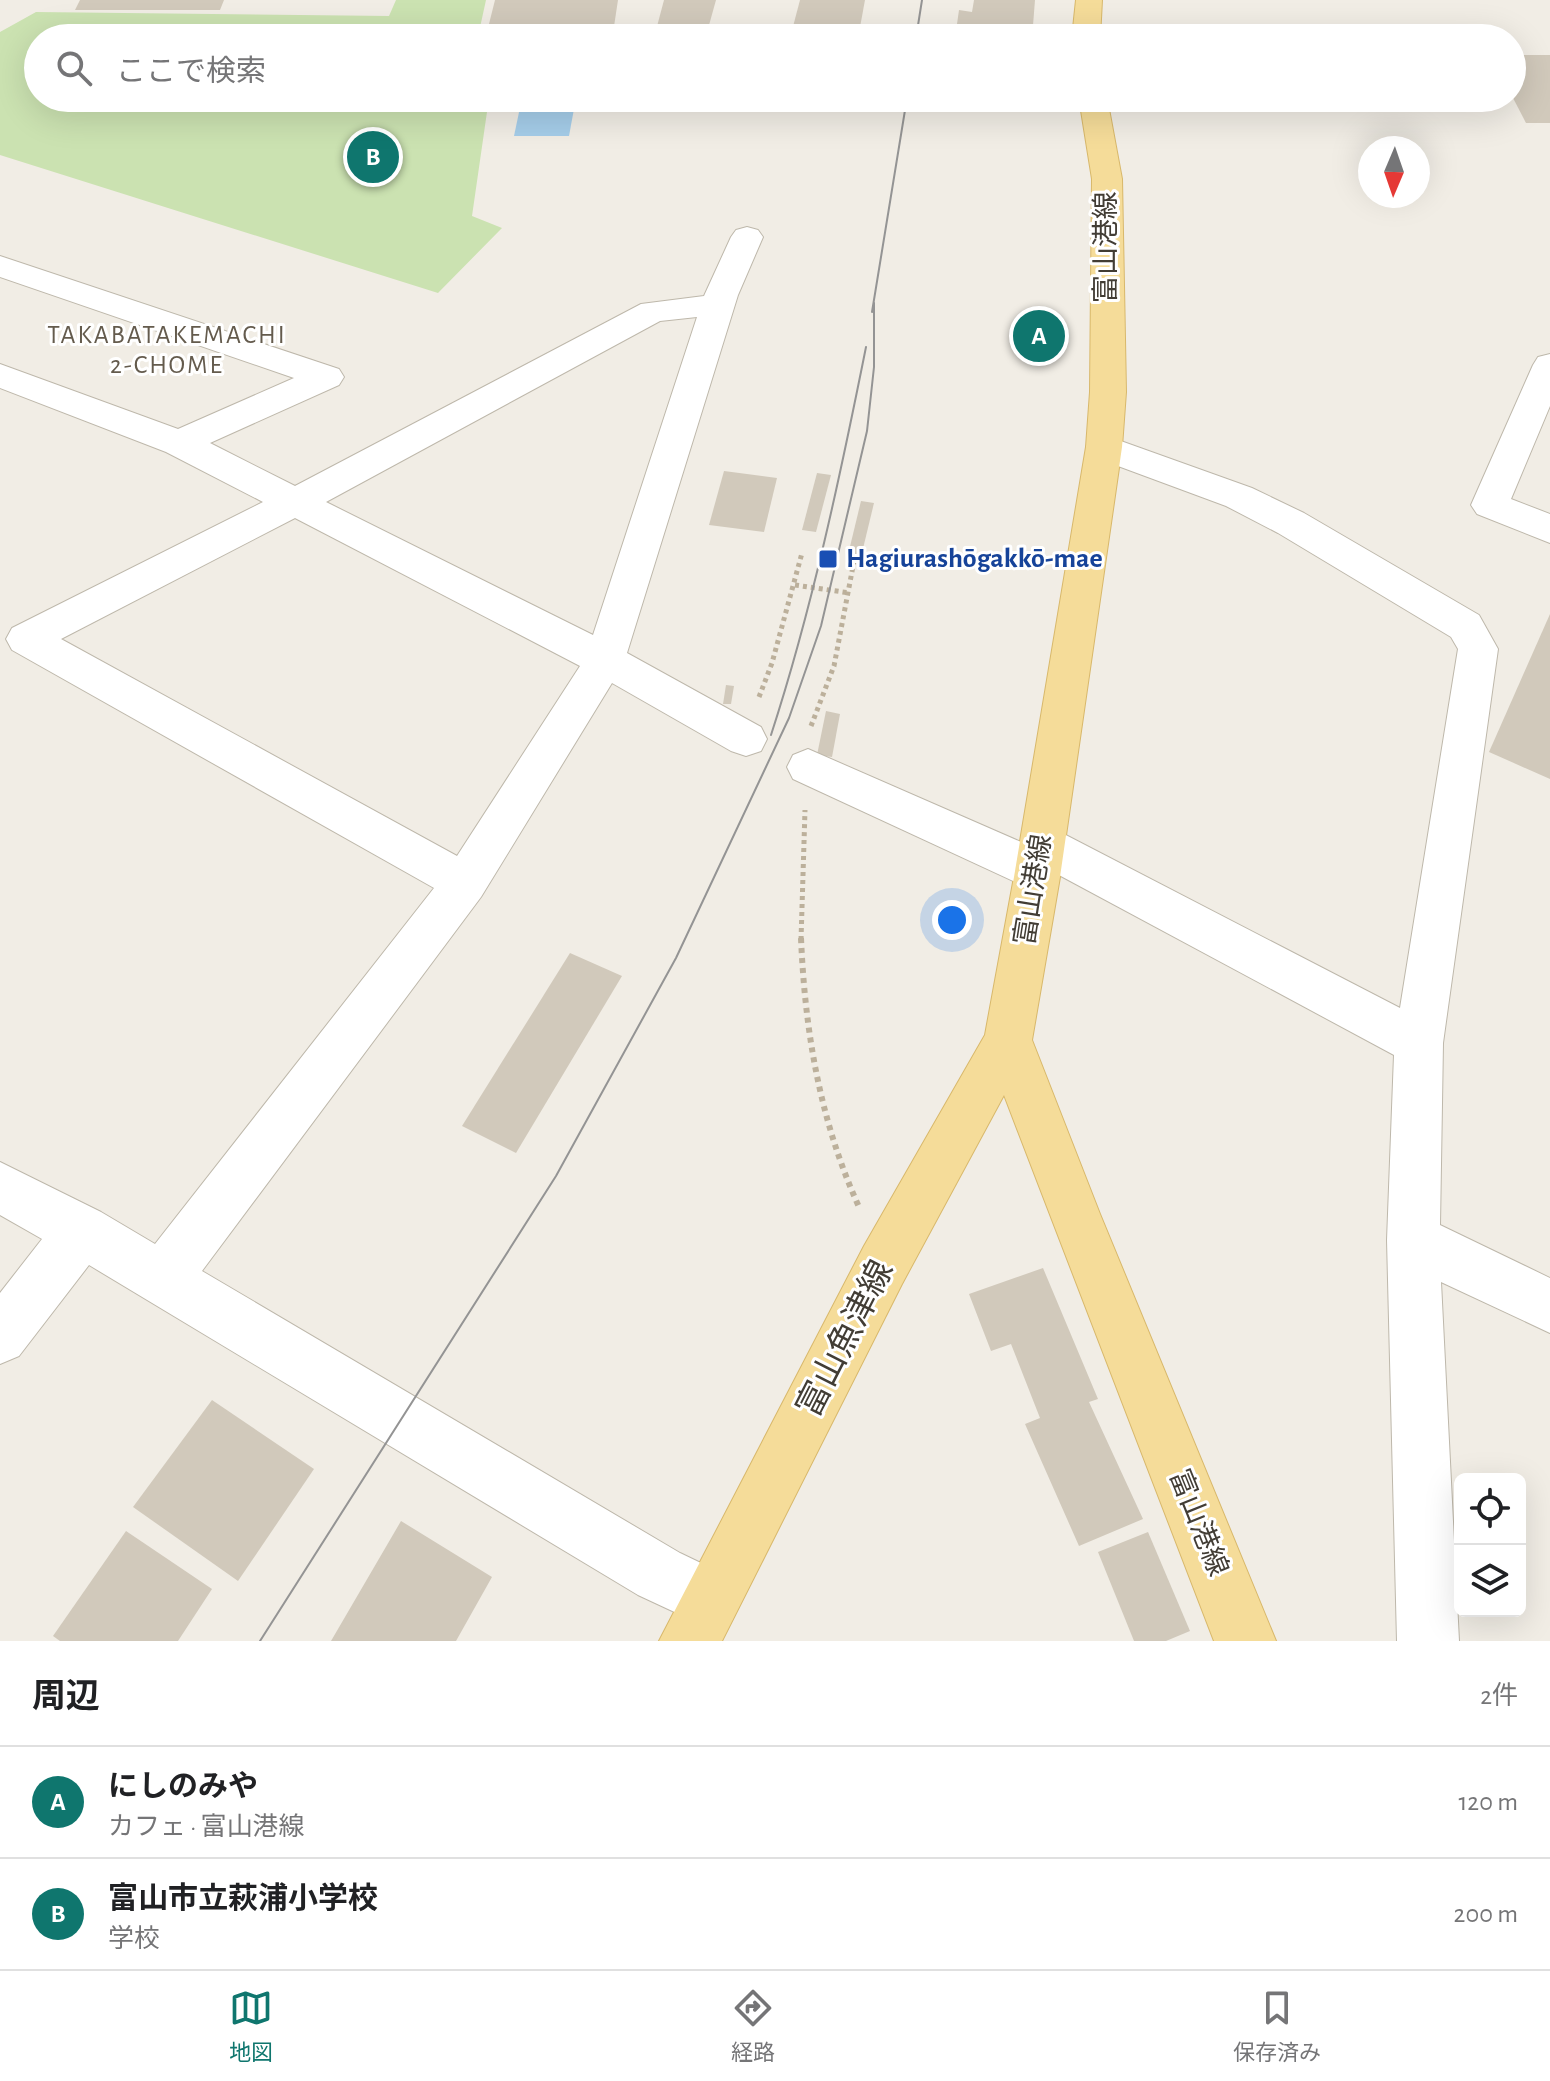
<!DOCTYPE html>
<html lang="ja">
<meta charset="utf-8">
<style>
:root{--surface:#fff;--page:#f2f2f2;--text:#202124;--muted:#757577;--line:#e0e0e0;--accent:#0f766e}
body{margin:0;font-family:"Alegreya Sans","Noto Sans JP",sans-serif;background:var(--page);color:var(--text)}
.controls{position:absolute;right:24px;bottom:24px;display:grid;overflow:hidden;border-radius:12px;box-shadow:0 8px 32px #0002}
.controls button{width:72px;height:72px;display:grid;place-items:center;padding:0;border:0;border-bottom:2px solid var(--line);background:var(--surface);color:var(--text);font:40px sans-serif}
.compass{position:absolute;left:1358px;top:136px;width:72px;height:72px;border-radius:50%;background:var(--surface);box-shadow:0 8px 32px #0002;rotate:182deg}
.you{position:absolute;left:952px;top:920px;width:28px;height:28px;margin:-20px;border:6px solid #fff;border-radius:50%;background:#1a73e8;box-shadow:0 0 0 12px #1a73e833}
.badge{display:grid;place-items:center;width:52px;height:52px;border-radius:50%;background:var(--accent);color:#fff;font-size:26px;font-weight:700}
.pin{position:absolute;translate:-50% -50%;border:4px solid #fff;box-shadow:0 2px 8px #0006}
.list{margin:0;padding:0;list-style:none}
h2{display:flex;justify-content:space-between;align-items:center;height:104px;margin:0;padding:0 32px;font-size:34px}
h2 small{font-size:26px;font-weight:400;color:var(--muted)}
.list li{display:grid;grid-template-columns:52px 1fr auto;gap:24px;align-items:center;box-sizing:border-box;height:112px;padding:0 32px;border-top:2px solid var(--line)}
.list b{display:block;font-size:30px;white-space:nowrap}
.list p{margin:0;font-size:26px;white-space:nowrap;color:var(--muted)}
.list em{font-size:26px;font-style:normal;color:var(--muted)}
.icon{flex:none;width:44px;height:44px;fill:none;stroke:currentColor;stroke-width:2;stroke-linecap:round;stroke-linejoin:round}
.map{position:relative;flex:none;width:1550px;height:1641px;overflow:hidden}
.search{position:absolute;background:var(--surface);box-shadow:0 8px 32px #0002;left:24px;right:24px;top:24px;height:88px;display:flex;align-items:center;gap:20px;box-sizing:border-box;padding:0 28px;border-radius:44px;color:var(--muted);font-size:30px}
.sheet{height:328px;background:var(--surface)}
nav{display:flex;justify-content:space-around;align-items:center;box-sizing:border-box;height:112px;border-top:2px solid var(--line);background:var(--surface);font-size:22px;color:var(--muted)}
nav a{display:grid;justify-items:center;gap:4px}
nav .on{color:var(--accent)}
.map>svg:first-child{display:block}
.green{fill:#cbe2b1}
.water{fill:#a5cde9}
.building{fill:#d1c9bb}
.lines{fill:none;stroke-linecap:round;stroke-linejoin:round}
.minor-casing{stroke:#beb8ab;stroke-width:2}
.major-casing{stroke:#d8b86b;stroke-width:2}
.path-far1{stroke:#bcb09b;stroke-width:5;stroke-dasharray:4 4;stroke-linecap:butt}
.path{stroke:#bcb09b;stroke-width:6;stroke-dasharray:5 5;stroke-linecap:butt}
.minor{fill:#fff;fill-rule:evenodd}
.major{fill:#f5dc99;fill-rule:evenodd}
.tram{stroke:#949494;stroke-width:2}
.transit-dot{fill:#1a4fb4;stroke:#fff;stroke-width:3}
.labels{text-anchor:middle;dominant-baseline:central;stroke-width:6;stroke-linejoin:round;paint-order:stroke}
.far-neighbourhood-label{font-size:26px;letter-spacing:2px;fill:#645b4d;stroke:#fff}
.street-label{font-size:28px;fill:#423d35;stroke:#fff}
.transit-label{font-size:28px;font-weight:bold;fill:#164399;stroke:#fff;text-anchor:start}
.near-street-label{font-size:34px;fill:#423d35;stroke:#fff}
</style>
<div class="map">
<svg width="1550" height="1641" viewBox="0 0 1550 1641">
<rect width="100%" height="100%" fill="#f1ede5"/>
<path class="green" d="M396,0H486L479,32L486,38H38V98H489L472,216L502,228L438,293L0,155V32L36,12L389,16Z"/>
<path class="water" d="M522,98H576L569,136H514Z"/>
<g class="building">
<path d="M80,0H224L220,10H75Z"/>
<path d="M495,0H618L613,33L487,32Z"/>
<path d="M664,0H716L706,36L655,34Z"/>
<path d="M800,0H865L858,38H790Z"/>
<path d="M974,0H1035L1032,38H955L959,10L972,12Z"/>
<path d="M1512,55H1550V123H1526L1512,96Z"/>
<path d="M724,471L777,478L764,532L709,525Z"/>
<path d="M817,473L831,475L816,532L802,530Z"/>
<path d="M861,501L874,503L860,561L847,559Z"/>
<path d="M1550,614V779L1489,752Z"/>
<path d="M726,685L734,686L731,704H723Z"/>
<path d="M826,711L840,714L832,757L817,755Z"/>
<path d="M570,953L622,976L516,1153L462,1126Z"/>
<path d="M1043,1268L1098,1399L1089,1402L1143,1519L1079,1546L1025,1424L1040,1418L1011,1344L991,1351L969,1294Z"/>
<path d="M212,1400L314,1469L238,1581L133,1507Z"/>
<path d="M401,1521L492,1577L456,1641H331Z"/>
<path d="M126,1531L212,1589L178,1641H60L53,1636Z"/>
<path d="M1148,1532L1190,1631L1166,1641H1134L1098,1552Z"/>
</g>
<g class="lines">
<g class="minor-casing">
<g id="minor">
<path d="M747,227L758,230L763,237L738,295L627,653L761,727L767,739L761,751L746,756L731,751L612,683L481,897L202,1271L680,1553L732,1578L741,1599L732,1620L711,1629L638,1595L89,1265L19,1356L0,1364V1293L42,1239L0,1215V1162L101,1212L155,1244L434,888L12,650L6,639L12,628L263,502L166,452L0,388V364L178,429L294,378L0,277V256L339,369L344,377L339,385L210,443L295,486L641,304L704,296L731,237L736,230ZM697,317L593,635L326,502L660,321ZM295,518L580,666L457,856L61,639Z"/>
<path d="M1550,354V406L1511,499L1550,514V543L1477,514L1471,505L1533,365L1538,357Z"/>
<path d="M1104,435L1252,488L1304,513L1479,615L1498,649L1443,1043L1440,1225L1550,1278V1333L1441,1282L1459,1641H1397L1387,1240L1394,1055L1059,875L1054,885L1038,890L1022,885L793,779L787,767L793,755L808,749L1021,842L1026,831L1042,825L1058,831L1400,1008L1458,649L1451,637L1278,533L1226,506L1091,456L1086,447L1091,438Z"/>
</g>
</g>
<g class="major-casing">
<g id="major">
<path d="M1076,0H1102L1100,38H1072Z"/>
<path d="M1079,98H1107L1122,179L1126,392L1122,447L1060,877L1032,1040L1100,1214L1276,1641H1214L1004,1095L902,1284L722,1641H659L864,1246L985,1035L1014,877L1086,447L1090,392L1092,179Z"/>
</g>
</g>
<g class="path-far1">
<path d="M795,585L850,593"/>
<path d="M759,697L772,663L802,553"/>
<path d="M811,726L834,666L854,561"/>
<path d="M801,940L805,810"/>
</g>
<path class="path" d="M801,938C805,1032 820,1121 859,1207"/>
<use href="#minor" class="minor"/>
<use href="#major" class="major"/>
<g class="tram">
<path d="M916,38L922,0"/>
<path d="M872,312L907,98"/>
<path d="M771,735C812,609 840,477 866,347"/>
<path d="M260,1641L556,1176L676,958L789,718L821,626L867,431L874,367V303"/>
</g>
</g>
<rect class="transit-dot" x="818" y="549" width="20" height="20" rx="4"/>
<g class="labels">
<g class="far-neighbourhood-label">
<text x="167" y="335">TAKABATAKEMACHI<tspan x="167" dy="30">2-CHOME</tspan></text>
</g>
<g class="street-label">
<text transform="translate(1107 247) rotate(-90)">富山港線</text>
<text transform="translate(1034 890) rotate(-81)">富山港線</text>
<text transform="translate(1198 1523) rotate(68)">富山港線</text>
</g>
<g class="transit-label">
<text x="846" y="559">Hagiurashōgakkō-mae</text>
</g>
<g class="near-street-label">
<text transform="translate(846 1339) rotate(-63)">富山魚津線</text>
</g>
</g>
</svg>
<div class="controls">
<button><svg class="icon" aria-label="locate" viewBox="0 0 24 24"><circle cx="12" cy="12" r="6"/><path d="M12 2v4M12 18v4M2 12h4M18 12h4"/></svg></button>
<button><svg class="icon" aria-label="layers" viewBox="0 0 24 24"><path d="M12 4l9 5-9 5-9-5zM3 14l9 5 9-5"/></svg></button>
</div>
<svg class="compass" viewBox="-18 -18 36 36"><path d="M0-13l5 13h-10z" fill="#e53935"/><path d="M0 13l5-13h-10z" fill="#757577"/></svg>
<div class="you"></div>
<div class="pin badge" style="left:1039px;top:336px">A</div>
<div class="pin badge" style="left:373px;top:157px">B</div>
<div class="search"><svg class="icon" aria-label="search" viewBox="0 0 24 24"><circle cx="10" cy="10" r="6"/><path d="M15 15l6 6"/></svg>ここで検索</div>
</div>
<section class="sheet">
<h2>周辺<small>2件</small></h2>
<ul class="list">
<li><span class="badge">A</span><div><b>にしのみや</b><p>カフェ · 富山港線</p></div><em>120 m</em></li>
<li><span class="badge">B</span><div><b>富山市立萩浦小学校</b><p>学校</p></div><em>200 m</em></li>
</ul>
</section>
<nav>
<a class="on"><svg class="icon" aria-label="map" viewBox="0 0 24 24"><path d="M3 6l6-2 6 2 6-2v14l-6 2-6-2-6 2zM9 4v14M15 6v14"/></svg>地図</a>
<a><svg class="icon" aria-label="directions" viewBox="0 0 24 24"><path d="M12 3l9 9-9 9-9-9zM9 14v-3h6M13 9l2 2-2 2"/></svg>経路</a>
<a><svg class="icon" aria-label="saved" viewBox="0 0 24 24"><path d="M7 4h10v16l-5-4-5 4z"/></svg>保存済み</a>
</nav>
